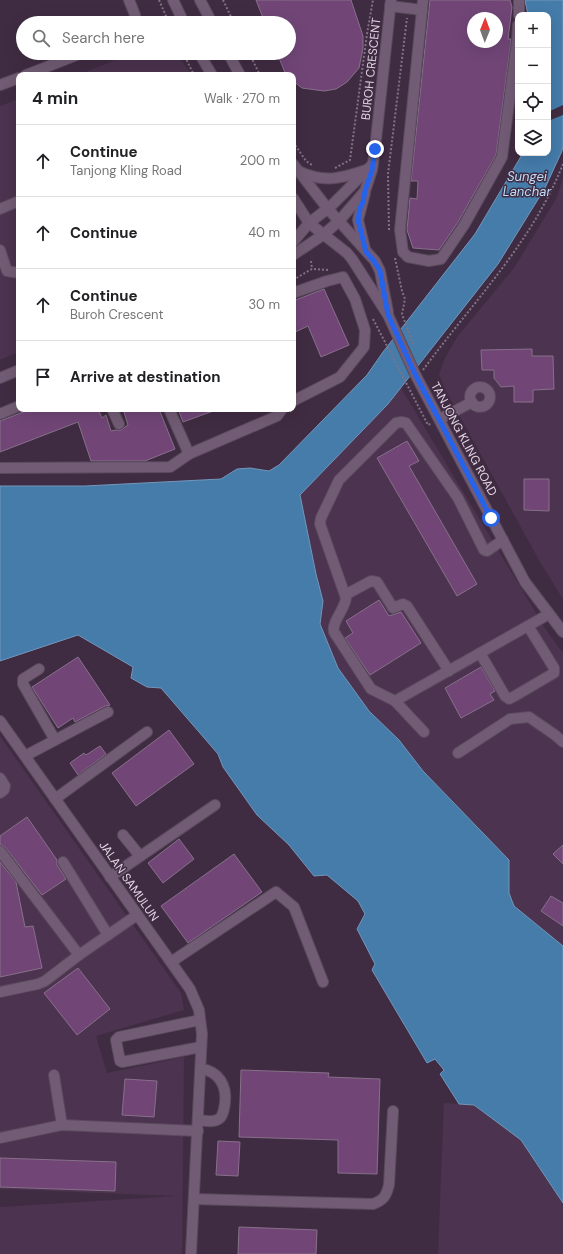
<!DOCTYPE html>
<meta charset="utf-8">
<style>
:root{--surface:#fff;--page:#f2f2f2;--text:#202124;--muted:#757577;--line:#e0e0e0}
body{margin:0;font-family:"DM Sans",sans-serif;background:var(--page);color:var(--text)}
.controls{position:absolute;right:12px;top:12px;display:grid;overflow:hidden;border-radius:8px;box-shadow:0 4px 16px #0002}
.controls button{width:36px;height:36px;display:grid;place-items:center;padding:0;border:0;border-bottom:1px solid var(--line);background:var(--surface);color:var(--text);font:20px sans-serif}
.compass{position:absolute;left:467px;top:12px;width:36px;height:36px;border-radius:50%;background:var(--surface);box-shadow:0 4px 16px #0002;rotate:1deg}
.stop{position:absolute;width:12px;height:12px;margin:-9px;border:3px solid #2563eb;border-radius:50%;background:#fff}
.stop.end{background:#2563eb;border-color:#fff;box-shadow:0 1px 4px #0008}
.list{margin:0;padding:0;list-style:none}
h2{display:flex;justify-content:space-between;align-items:center;height:52px;margin:0;padding:0 16px;font-size:17px}
h2 small{font-size:13px;font-weight:400;color:var(--muted)}
.list li{display:grid;grid-template-columns:26px 1fr auto;gap:12px;align-items:center;box-sizing:border-box;height:72px;padding:0 16px;border-top:1px solid var(--line)}
.list b{display:block;font-size:15px;white-space:nowrap}
.list p{margin:0;font-size:13px;white-space:nowrap;color:var(--muted)}
.list em{font-size:13px;font-style:normal;color:var(--muted)}
.icon{flex:none;width:22px;height:22px;fill:none;stroke:currentColor;stroke-width:2;stroke-linecap:round;stroke-linejoin:round}
.map{position:relative;flex:none;width:563px;height:1254px;overflow:hidden}
.search{position:absolute;background:var(--surface);box-shadow:0 4px 16px #0002;left:16px;top:16px;width:280px;height:44px;display:flex;align-items:center;gap:10px;box-sizing:border-box;padding:0 14px;border-radius:22px;color:var(--muted);font-size:15px}
.panel{position:absolute;background:var(--surface);box-shadow:0 4px 16px #0002;left:16px;top:72px;width:280px;height:340px;border-radius:8px}
.map>svg:first-child{display:block}
.built{fill:#4c334f}
.water{fill:#457caa;stroke:#7496bb}
.pier{fill:#402c42}
.building{fill:#714677;stroke:#87708a;fill-rule:evenodd}
.lines{fill:none;stroke-linecap:round;stroke-linejoin:round}
.minor-casing{stroke:#5a4a5d;stroke-width:12}
.path{stroke:#827184;stroke-width:2;stroke-dasharray:2 2;stroke-linecap:butt}
.minor{stroke:#725c75;stroke-width:10}
.route{stroke:#2563eb;stroke-width:5}
.labels{text-anchor:middle;dominant-baseline:central;stroke-width:3;stroke-linejoin:round;paint-order:stroke}
.street-label{font-size:12px;fill:#e1d4e3;stroke:#402c42}
.water-label{font-size:13px;font-style:italic;fill:#c0def9;stroke:#402c42}
</style>
<div class="map">
<svg width="563" height="1254" viewBox="0 0 563 1254">
<rect width="100%" height="100%" fill="#402c42"/>
<g class="built">
<path d="M133,53H176L192,75H78Z"/>
<path d="M19,99V352L0,360V106Z"/>
<path d="M563,178V599L540,562L446,391L439,374L445,358L457,337L514,268L556,199Z"/>
<path d="M401,388L546,630L563,653V946L514,906L509,893V860L423,771L399,740L369,711L338,668L320,624L323,601L316,574L300,495L388,404Z"/>
<path d="M0,736L181,993L184,1010L96,1036L107,1073L184,1057L182,1254H0V1207L177,1196L0,1189Z"/>
<path d="M444,1103L473,1105L521,1140L563,1203V1254H438Z"/>
</g>
<path class="water" d="M525,0H563V145L562,151L545,188L498,264L388,404L300,495L316,574L323,601L320,624L338,668L369,711L399,740L423,771L509,860V893L514,906L563,946V1203L521,1140L474,1105L459,1104L440,1074L444,1070L435,1059L427,1063L372,970L375,964L357,929L365,914L358,901L327,875L314,876L289,845L257,815L223,767L218,754L161,688L147,687L131,678L133,667L78,635L0,661V486H85L221,479L237,469L250,468L269,471L279,465L367,375L383,352L475,234L523,153H548V15H528Z"/>
<path class="pier" d="M563,105V115L548,121V112Z"/>
<g class="building">
<path d="M256,0H351L363,36V48L359,68L347,82L336,89L324,91L302,88L293,81V75H286L277,53H289V23H265Z"/>
<path d="M430,0H510L512,7L508,39H511V41L496,155L458,222L439,250L413,248L407,230L410,198L417,199L418,181H411ZM473,18H497V42H473Z"/>
<path d="M324,289L349,345L321,357L308,326L293,333V301Z"/>
<path d="M532,349V356H553L554,389L533,390V402H514V386L501,387L494,378V370H482L481,350Z"/>
<path d="M31,409H98L102,418L106,415L111,431L116,430H121L128,425L123,409H159L175,449L145,461H91L78,422L0,452V421Z"/>
<path d="M178,409H215L216,410L183,422Z"/>
<path d="M407,441L419,461L409,466L477,584L457,596L377,458Z"/>
<path d="M524,479H549V511L524,510Z"/>
<path d="M379,600L389,616L401,612L421,643L370,675L345,638L353,633L346,621Z"/>
<path d="M78,657L110,705L105,706L75,722L73,718L58,728L32,687Z"/>
<path d="M481,667L495,691L490,694L494,700L461,718L445,688Z"/>
<path d="M169,730L194,764L136,806L112,773Z"/>
<path d="M100,746L106,754L78,775L70,763L84,753L86,755Z"/>
<path d="M27,817L57,860V865L66,879L42,895L5,847L0,844V836Z"/>
<path d="M179,839L194,859L163,883L148,863Z"/>
<path d="M563,845V864L553,854Z"/>
<path d="M234,854L262,892L188,943L161,906Z"/>
<path d="M0,862L16,882L25,927L33,926L42,968L0,977Z"/>
<path d="M551,896L563,903V926L541,911Z"/>
<path d="M78,968L110,1009L77,1035L44,993Z"/>
<path d="M241,1070L329,1073L328,1077L380,1079L377,1174L338,1173V1140L239,1137Z"/>
<path d="M125,1079L157,1081L154,1117L122,1115Z"/>
<path d="M218,1141L240,1142L238,1176L216,1175Z"/>
<path d="M0,1158L116,1162L115,1191L0,1187Z"/>
<path d="M239,1227L317,1230L316,1254H238Z"/>
</g>
<g class="lines">
<g class="minor-casing">
<g id="minor">
<path d="M129,0L135,15L136,23"/>
<path d="M173,0L184,23"/>
<path d="M200,0L212,23"/>
<path d="M423,0L400,230L403,252L408,257L429,261L441,259L464,225L502,157L517,42L518,25"/>
<path d="M390,6L422,10"/>
<path d="M519,15V0"/>
<path d="M199,53L212,75"/>
<path d="M228,53L240,75"/>
<path d="M26,75L82,53"/>
<path d="M0,85L19,78"/>
<path d="M293,164L328,209L375,261L380,271L388,312"/>
<path d="M298,171C324,183 340,179 366,170"/>
<path d="M365,193L358,220L365,249"/>
<path d="M293,198L309,223L347,253L352,259L388,315L415,374L525,582L563,632"/>
<path d="M0,209L19,201"/>
<path d="M293,242L309,223L331,206L373,164"/>
<path d="M0,250L7,271L19,273"/>
<path d="M293,255L323,235L339,221L365,191L372,170L375,149L391,0"/>
<path d="M293,293L327,281L343,277L355,299L365,330L364,347L340,377L293,401"/>
<path d="M0,378L19,370"/>
<circle cx="480" cy="397" r="10"/>
<path d="M112,409L119,424"/>
<path d="M169,409L189,454"/>
<path d="M0,414L19,406"/>
<path d="M440,419L472,402"/>
<path d="M0,468L170,467L189,454L277,416L282,409"/>
<path d="M345,595L371,581L377,582L393,608L403,604L407,606L449,671"/>
<path d="M480,653L505,696L509,699L513,697L554,673V668L528,626"/>
<path d="M39,669L23,679V684L55,740"/>
<path d="M395,701L549,614"/>
<path d="M0,721L190,989L199,1010L202,1034L191,1253"/>
<path d="M424,732L395,701L371,689L334,632C331,623 345,609 346,598L320,524L321,518L339,480L396,423L401,422L406,423L458,498L484,550L487,551L503,540"/>
<path d="M458,753L510,719L529,717L555,735L563,742"/>
<path d="M25,756L108,712"/>
<path d="M0,778L5,786L4,790L0,793"/>
<path d="M55,799L147,732"/>
<path d="M123,835L140,856"/>
<path d="M0,851L79,955"/>
<path d="M63,862L108,935"/>
<path d="M110,877L215,805"/>
<path d="M171,962L276,892L294,907L323,982"/>
<path d="M0,992L38,984L45,981L79,955L137,915"/>
<path d="M200,1020L119,1037L116,1040L120,1061L122,1062L201,1047"/>
<path d="M54,1075L62,1125"/>
<path d="M198,1120C205,1121 215,1123 220,1118C224,1114 224,1108 225,1103C227,1086 219,1071 201,1069"/>
<path d="M0,1138L62,1125L198,1131"/>
<path d="M194,1199L373,1204C384,1200 386,1196 389,1185L393,1111"/>
</g>
</g>
<g class="path">
<path d="M159,0L169,23"/>
<path d="M223,0L234,23"/>
<path d="M183,53L194,75"/>
<path d="M249,53L260,75"/>
<path d="M293,142L306,161L312,165"/>
<path d="M335,168L350,160L367,34L373,0"/>
<path d="M389,230L388,174L407,18"/>
<path d="M395,258L402,291L405,299L402,314L413,344"/>
<path d="M311,261L312,269"/>
<path d="M293,280L312,269L330,270"/>
<path d="M373,319L428,425L432,423"/>
<path d="M423,370C472,303 532,243 563,164"/>
</g>
<use href="#minor" class="minor"/>
</g>
<g class="lines">
<path class="route" d="M375,149L372,170L365,191L363,202L360,208L358,220L366,252L374,261L380,271L388,315L415,374L491,518"/>
</g>
<g class="labels">
<g class="street-label">
<text transform="translate(371 69) rotate(-84)">BUROH CRESCENT</text>
<text transform="translate(464 439) rotate(62)">TANJONG KLING ROAD</text>
<text transform="translate(129 881) rotate(55)">JALAN SAMULUN</text>
</g>
<g class="water-label">
<text x="527" y="176">Sungei<tspan x="527" dy="15">Lanchar</tspan></text>
</g>
</g>
</svg>
<div class="controls">
<button>+</button>
<button>−</button>
<button><svg class="icon" aria-label="locate" viewBox="0 0 24 24"><circle cx="12" cy="12" r="6"/><path d="M12 2v4M12 18v4M2 12h4M18 12h4"/></svg></button>
<button><svg class="icon" aria-label="layers" viewBox="0 0 24 24"><path d="M12 4l9 5-9 5-9-5zM3 14l9 5 9-5"/></svg></button>
</div>
<svg class="compass" viewBox="-18 -18 36 36"><path d="M0-13l5 13h-10z" fill="#e53935"/><path d="M0 13l5-13h-10z" fill="#757577"/></svg>
<div class="stop" style="left:491px;top:518px"></div>
<div class="stop end" style="left:375px;top:149px"></div>
<div class="search"><svg class="icon" aria-label="search" viewBox="0 0 24 24"><circle cx="10" cy="10" r="6"/><path d="M15 15l6 6"/></svg>Search here</div>
<section class="panel">
<h2>4 min<small>Walk · 270 m</small></h2>
<ul class="list">
<li><svg class="icon" aria-label="ahead" viewBox="0 0 24 24"><path d="M12 20V5M6 11l6-6 6 6"/></svg><div><b>Continue</b><p>Tanjong Kling Road</p></div><em>200 m</em></li>
<li><svg class="icon" aria-label="ahead" viewBox="0 0 24 24"><path d="M12 20V5M6 11l6-6 6 6"/></svg><div><b>Continue</b></div><em>40 m</em></li>
<li><svg class="icon" aria-label="ahead" viewBox="0 0 24 24"><path d="M12 20V5M6 11l6-6 6 6"/></svg><div><b>Continue</b><p>Buroh Crescent</p></div><em>30 m</em></li>
<li><svg class="icon" aria-label="arrive" viewBox="0 0 24 24"><path d="M6 21V4h12l-3 4 3 4H6"/></svg><div><b>Arrive at destination</b></div></li>
</ul>
</section>
</div>
